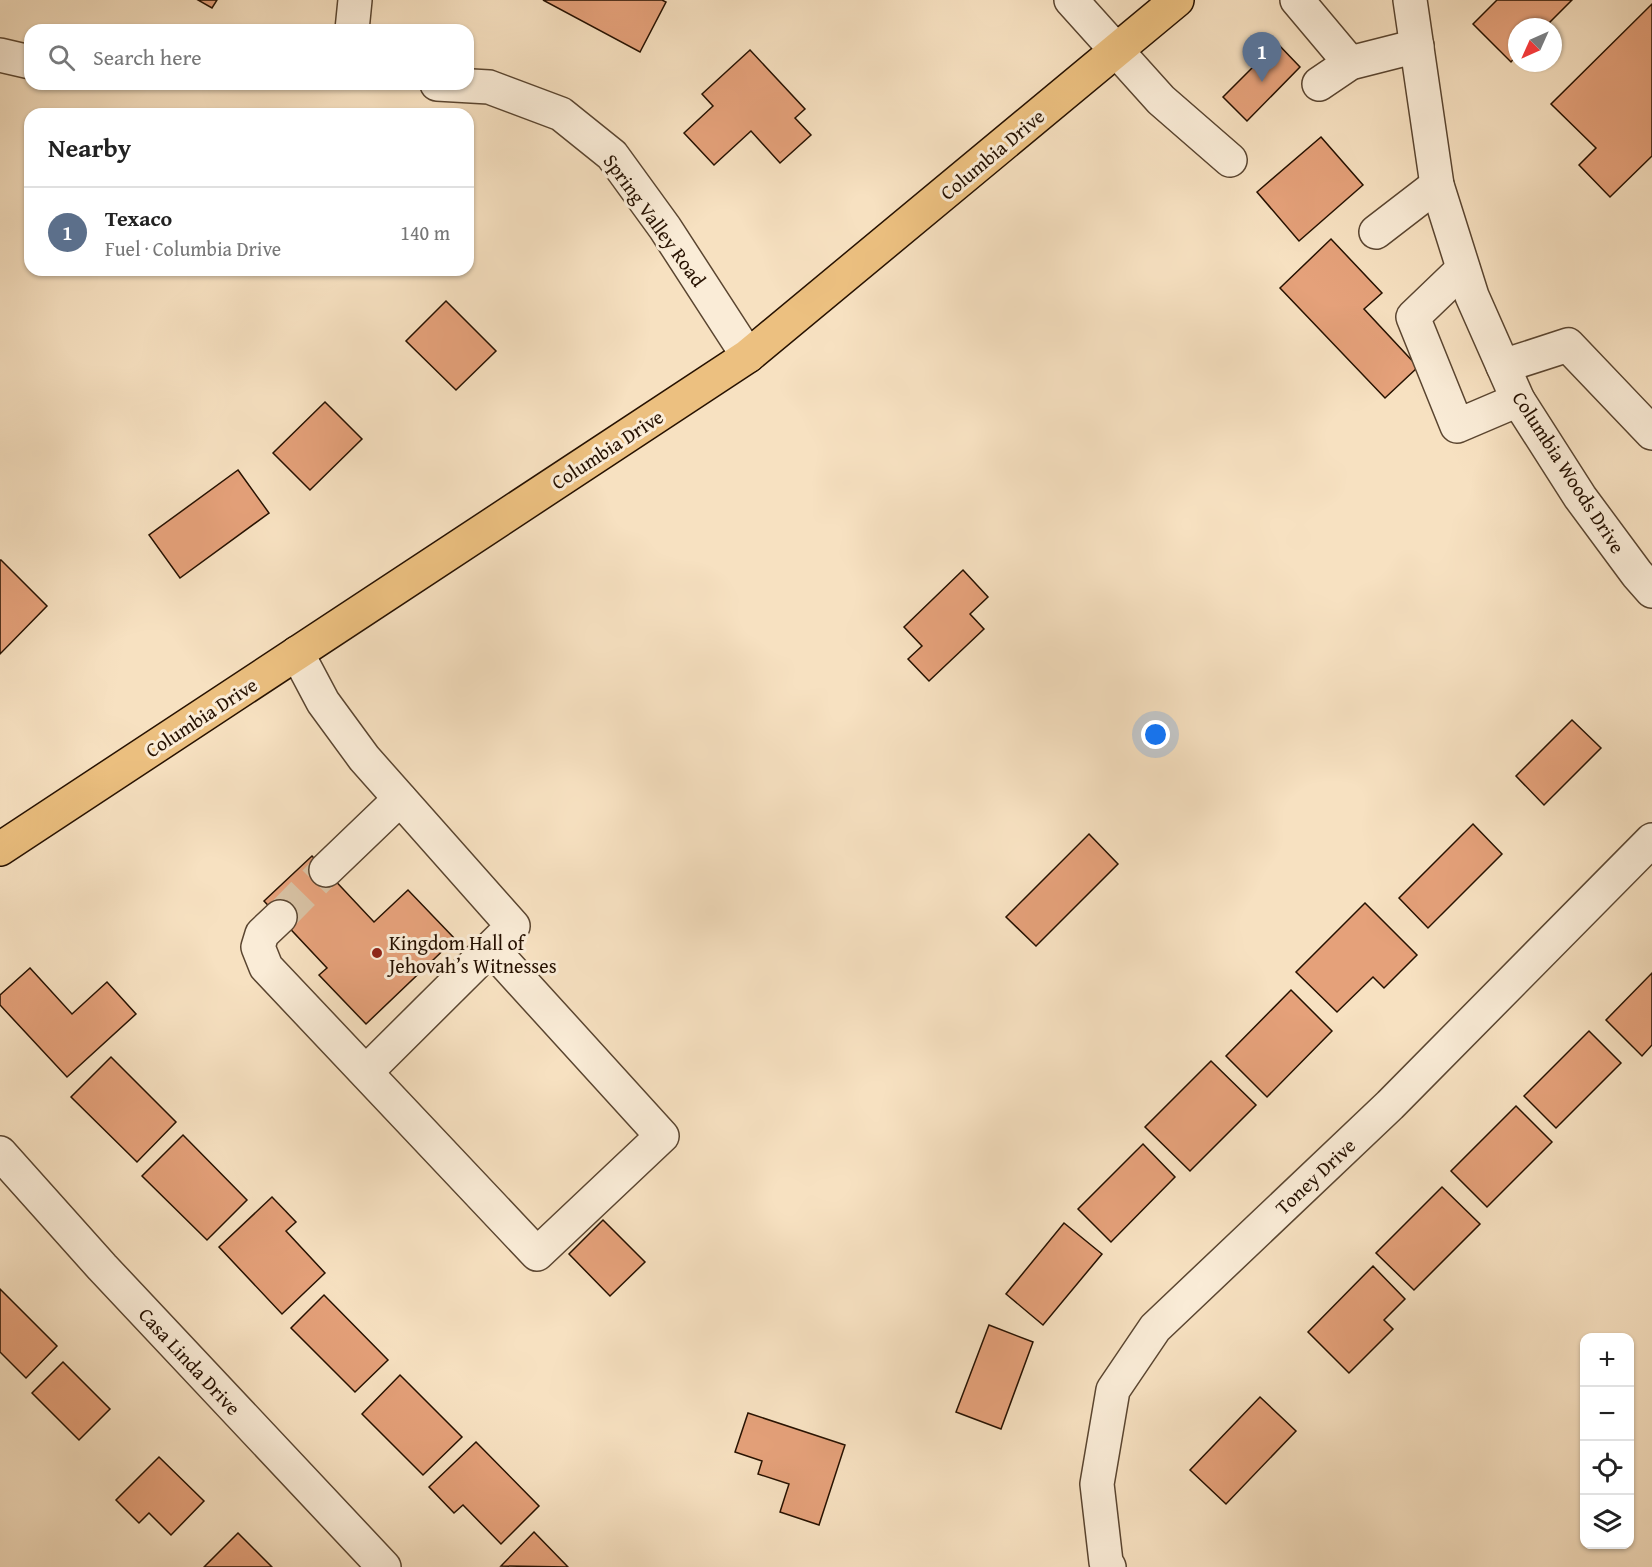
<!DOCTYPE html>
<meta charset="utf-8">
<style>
:root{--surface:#fff;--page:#f6f6f6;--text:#222;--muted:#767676;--line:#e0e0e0;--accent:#0b8043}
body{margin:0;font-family:"Gentium Book Plus",serif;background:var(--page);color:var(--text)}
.controls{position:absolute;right:18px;bottom:18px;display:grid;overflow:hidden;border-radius:12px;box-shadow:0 2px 4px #0004}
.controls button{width:54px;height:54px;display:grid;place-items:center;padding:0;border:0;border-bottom:2px solid var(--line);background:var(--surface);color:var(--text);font:30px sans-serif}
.compass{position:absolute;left:1508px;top:18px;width:54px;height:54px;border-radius:50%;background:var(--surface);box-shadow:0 2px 4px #0004;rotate:225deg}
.you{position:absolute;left:1156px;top:735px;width:21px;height:21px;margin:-15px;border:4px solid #fff;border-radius:50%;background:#1a73e8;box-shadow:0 0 0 9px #1a73e833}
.badge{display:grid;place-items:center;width:39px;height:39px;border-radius:50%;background:var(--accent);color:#fff;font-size:20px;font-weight:700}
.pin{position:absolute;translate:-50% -50px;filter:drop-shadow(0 2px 3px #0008)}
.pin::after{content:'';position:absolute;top:32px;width:21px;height:18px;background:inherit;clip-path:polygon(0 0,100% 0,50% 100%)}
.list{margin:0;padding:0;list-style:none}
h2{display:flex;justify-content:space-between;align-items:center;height:78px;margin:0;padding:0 24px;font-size:26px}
h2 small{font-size:20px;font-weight:400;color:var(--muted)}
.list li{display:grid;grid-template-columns:39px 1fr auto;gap:18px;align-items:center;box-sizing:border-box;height:90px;padding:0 24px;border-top:2px solid var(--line)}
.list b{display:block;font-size:22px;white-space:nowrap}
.list p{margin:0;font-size:20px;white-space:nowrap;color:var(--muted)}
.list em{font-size:20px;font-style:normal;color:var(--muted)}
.icon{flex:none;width:33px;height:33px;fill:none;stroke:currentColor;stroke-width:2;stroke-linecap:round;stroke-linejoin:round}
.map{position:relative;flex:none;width:1652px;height:1567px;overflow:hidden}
.search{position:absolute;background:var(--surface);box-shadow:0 2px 4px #0004;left:24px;top:24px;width:450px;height:66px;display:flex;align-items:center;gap:15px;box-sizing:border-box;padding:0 21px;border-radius:18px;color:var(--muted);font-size:22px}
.panel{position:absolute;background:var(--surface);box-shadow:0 2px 4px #0004;left:24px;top:108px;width:450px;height:168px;border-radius:18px}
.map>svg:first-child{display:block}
.building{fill:#e5a17a;stroke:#261100;stroke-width:1.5}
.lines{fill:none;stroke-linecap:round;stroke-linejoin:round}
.minor-tunnel{stroke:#d8c2a4;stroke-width:33;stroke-dasharray:33 16;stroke-linecap:butt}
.minor-casing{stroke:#5a4530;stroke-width:36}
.major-casing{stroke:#261100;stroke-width:36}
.minor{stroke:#faecd7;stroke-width:33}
.major{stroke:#ecc080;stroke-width:33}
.poi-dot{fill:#8f2418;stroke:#faecd7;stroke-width:2}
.labels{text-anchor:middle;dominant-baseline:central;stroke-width:6;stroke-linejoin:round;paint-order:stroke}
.street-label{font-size:20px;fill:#261100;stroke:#faecd7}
.poi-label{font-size:20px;fill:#261100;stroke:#faecd7;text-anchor:start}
</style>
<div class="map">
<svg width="1652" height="1567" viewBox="0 0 1652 1567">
<rect width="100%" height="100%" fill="#f7e1c1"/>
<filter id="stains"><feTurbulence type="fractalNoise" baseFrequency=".00333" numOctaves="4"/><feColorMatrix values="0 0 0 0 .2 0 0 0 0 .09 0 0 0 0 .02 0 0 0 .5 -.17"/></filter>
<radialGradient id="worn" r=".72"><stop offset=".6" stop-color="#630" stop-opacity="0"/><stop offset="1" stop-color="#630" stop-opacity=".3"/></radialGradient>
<g class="building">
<path d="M198,0H217L212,8Z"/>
<path d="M543,0H662L666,2L640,52Z"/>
<path d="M1497,0H1572L1545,27H1517V55L1511,62L1473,24Z"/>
<path d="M1652,4V156L1610,197L1579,165L1596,148L1551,104Z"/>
<path d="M1277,43L1300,67L1247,121L1223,97Z"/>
<path d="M750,50L805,109L795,118L811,135L780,163L751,131L714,165L684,133L713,106L702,94Z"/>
<path d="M1321,137L1363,185L1299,241L1257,192Z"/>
<path d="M1331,239L1382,293L1364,309L1418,367L1385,398L1280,288Z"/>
<path d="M446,301L496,351L456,390L406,341Z"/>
<path d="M325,402L362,439L310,490L273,453Z"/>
<path d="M238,470L269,513L180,578L149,535Z"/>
<path d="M1,560L47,606L0,654V560Z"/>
<path d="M963,570L988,597L970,614L984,629L929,681L908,659L922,646L904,627Z"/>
<path d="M1572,720L1601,748L1544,805L1516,776Z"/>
<path d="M1473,824L1502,854L1428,928L1399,898Z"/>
<path d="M1089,834L1118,864L1036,946L1006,917Z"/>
<path d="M312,856L374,922L408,890L455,939L366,1024L319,975L327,968L264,901Z"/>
<path d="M1365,903L1417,955L1384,988L1373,977L1337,1012L1296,972Z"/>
<path d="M30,968L72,1014L107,982L136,1014L67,1077L0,1005V995Z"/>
<path d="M1652,973V1045L1642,1056L1606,1020Z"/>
<path d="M1291,990L1332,1031L1267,1097L1226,1056Z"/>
<path d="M1589,1031L1621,1063L1556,1128L1524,1096Z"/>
<path d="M111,1057L176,1122L137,1162L71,1097Z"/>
<path d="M1211,1061L1256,1105L1190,1171L1145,1127Z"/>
<path d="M1516,1106L1552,1142L1487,1207L1451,1171Z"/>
<path d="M183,1135L247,1200L207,1240L142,1176Z"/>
<path d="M1143,1144L1175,1177L1111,1242L1078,1209Z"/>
<path d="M1442,1187L1480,1224L1414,1290L1376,1253Z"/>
<path d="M272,1197L296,1222L286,1231L325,1273L282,1314L219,1247Z"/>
<path d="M603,1220L645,1262L610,1296L569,1254Z"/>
<path d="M1064,1223L1102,1254L1043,1325L1006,1294Z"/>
<path d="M1373,1266L1405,1299L1384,1320L1393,1329L1349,1373L1308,1332Z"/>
<path d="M0,1289L57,1346L26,1378L0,1352Z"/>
<path d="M324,1295L388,1360L355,1392L291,1328Z"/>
<path d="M989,1325L1033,1342L1001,1429L956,1412Z"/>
<path d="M63,1362L110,1409L79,1440L32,1393Z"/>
<path d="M400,1375L462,1437L423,1475L362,1414Z"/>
<path d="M1260,1397L1296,1431L1226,1504L1190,1470Z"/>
<path d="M748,1413L845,1445L819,1525L780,1512L789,1484L758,1474L762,1461L735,1452Z"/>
<path d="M476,1442L539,1506L501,1544L463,1505L454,1513L429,1487Z"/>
<path d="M159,1457L204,1501L171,1535L149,1513L139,1523L116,1500Z"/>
<path d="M534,1532L568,1567L501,1566Z"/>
<path d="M238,1533L272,1567H204Z"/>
</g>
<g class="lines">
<path class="minor-tunnel" d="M280,917L326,870"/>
<g class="minor-casing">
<g id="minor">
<path d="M1071,0L1161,100L1230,160"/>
<path d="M1297,0L1350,63"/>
<path d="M1410,0L1437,185L1472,296L1518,400L1580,497L1637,574L1652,591"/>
<path d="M352,30L355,0"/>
<path d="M0,55L30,62"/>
<path d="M437,84L489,87L561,114L612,155L665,228L748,356"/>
<path d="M1319,84L1350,63L1417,46"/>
<path d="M1376,232L1437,185"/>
<path d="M1463,269L1413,317L1457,426L1518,400"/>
<path d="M1503,366L1568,345L1652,433"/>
<path d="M297,653L323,702L364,758L513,926L366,1072"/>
<path d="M326,870L400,799"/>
<path d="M280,917L262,934L258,947L266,967L537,1254L662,1136L491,948"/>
<path d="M0,1153L102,1267L384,1567"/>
<path d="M1109,1567L1106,1562L1097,1484L1113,1390L1155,1328L1390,1105L1652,840"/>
</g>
</g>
<g class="major-casing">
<path id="major" d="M0,849L748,356L1177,0"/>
</g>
<use href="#minor" class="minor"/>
<use href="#major" class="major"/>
</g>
<circle class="poi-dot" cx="377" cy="953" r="6"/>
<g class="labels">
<g class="street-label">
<text transform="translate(992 154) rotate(-40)">Columbia Drive</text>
<text transform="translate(655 220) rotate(54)">Spring Valley Road</text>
<text transform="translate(607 449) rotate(-33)">Columbia Drive</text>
<text transform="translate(1569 472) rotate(57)">Columbia Woods Drive</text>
<text transform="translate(201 717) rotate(-33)">Columbia Drive</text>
<text transform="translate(1315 1176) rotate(-43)">Toney Drive</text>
<text transform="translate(190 1361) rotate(47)">Casa Linda Drive</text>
</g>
<g class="poi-label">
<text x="389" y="942">Kingdom Hall of<tspan x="389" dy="23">Jehovah’s Witnesses</tspan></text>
</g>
</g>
<rect width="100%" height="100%" filter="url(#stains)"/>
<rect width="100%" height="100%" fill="url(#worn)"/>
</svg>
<div class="controls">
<button>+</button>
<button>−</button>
<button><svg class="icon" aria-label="locate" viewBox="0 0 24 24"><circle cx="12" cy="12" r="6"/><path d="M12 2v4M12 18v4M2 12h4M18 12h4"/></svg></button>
<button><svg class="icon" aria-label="layers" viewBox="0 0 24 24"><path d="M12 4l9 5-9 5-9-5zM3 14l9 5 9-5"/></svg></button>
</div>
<svg class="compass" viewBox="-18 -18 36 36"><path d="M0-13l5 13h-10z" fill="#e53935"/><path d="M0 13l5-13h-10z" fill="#767676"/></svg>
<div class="you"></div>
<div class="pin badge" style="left:1262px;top:82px;background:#5c6f8a">1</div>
<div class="search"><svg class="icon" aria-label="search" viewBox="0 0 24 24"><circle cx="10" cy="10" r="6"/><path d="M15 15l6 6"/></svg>Search here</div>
<section class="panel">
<h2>Nearby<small></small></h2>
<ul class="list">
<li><span class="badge" style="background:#5c6f8a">1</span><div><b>Texaco</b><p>Fuel · Columbia Drive</p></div><em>140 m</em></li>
</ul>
</section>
</div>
